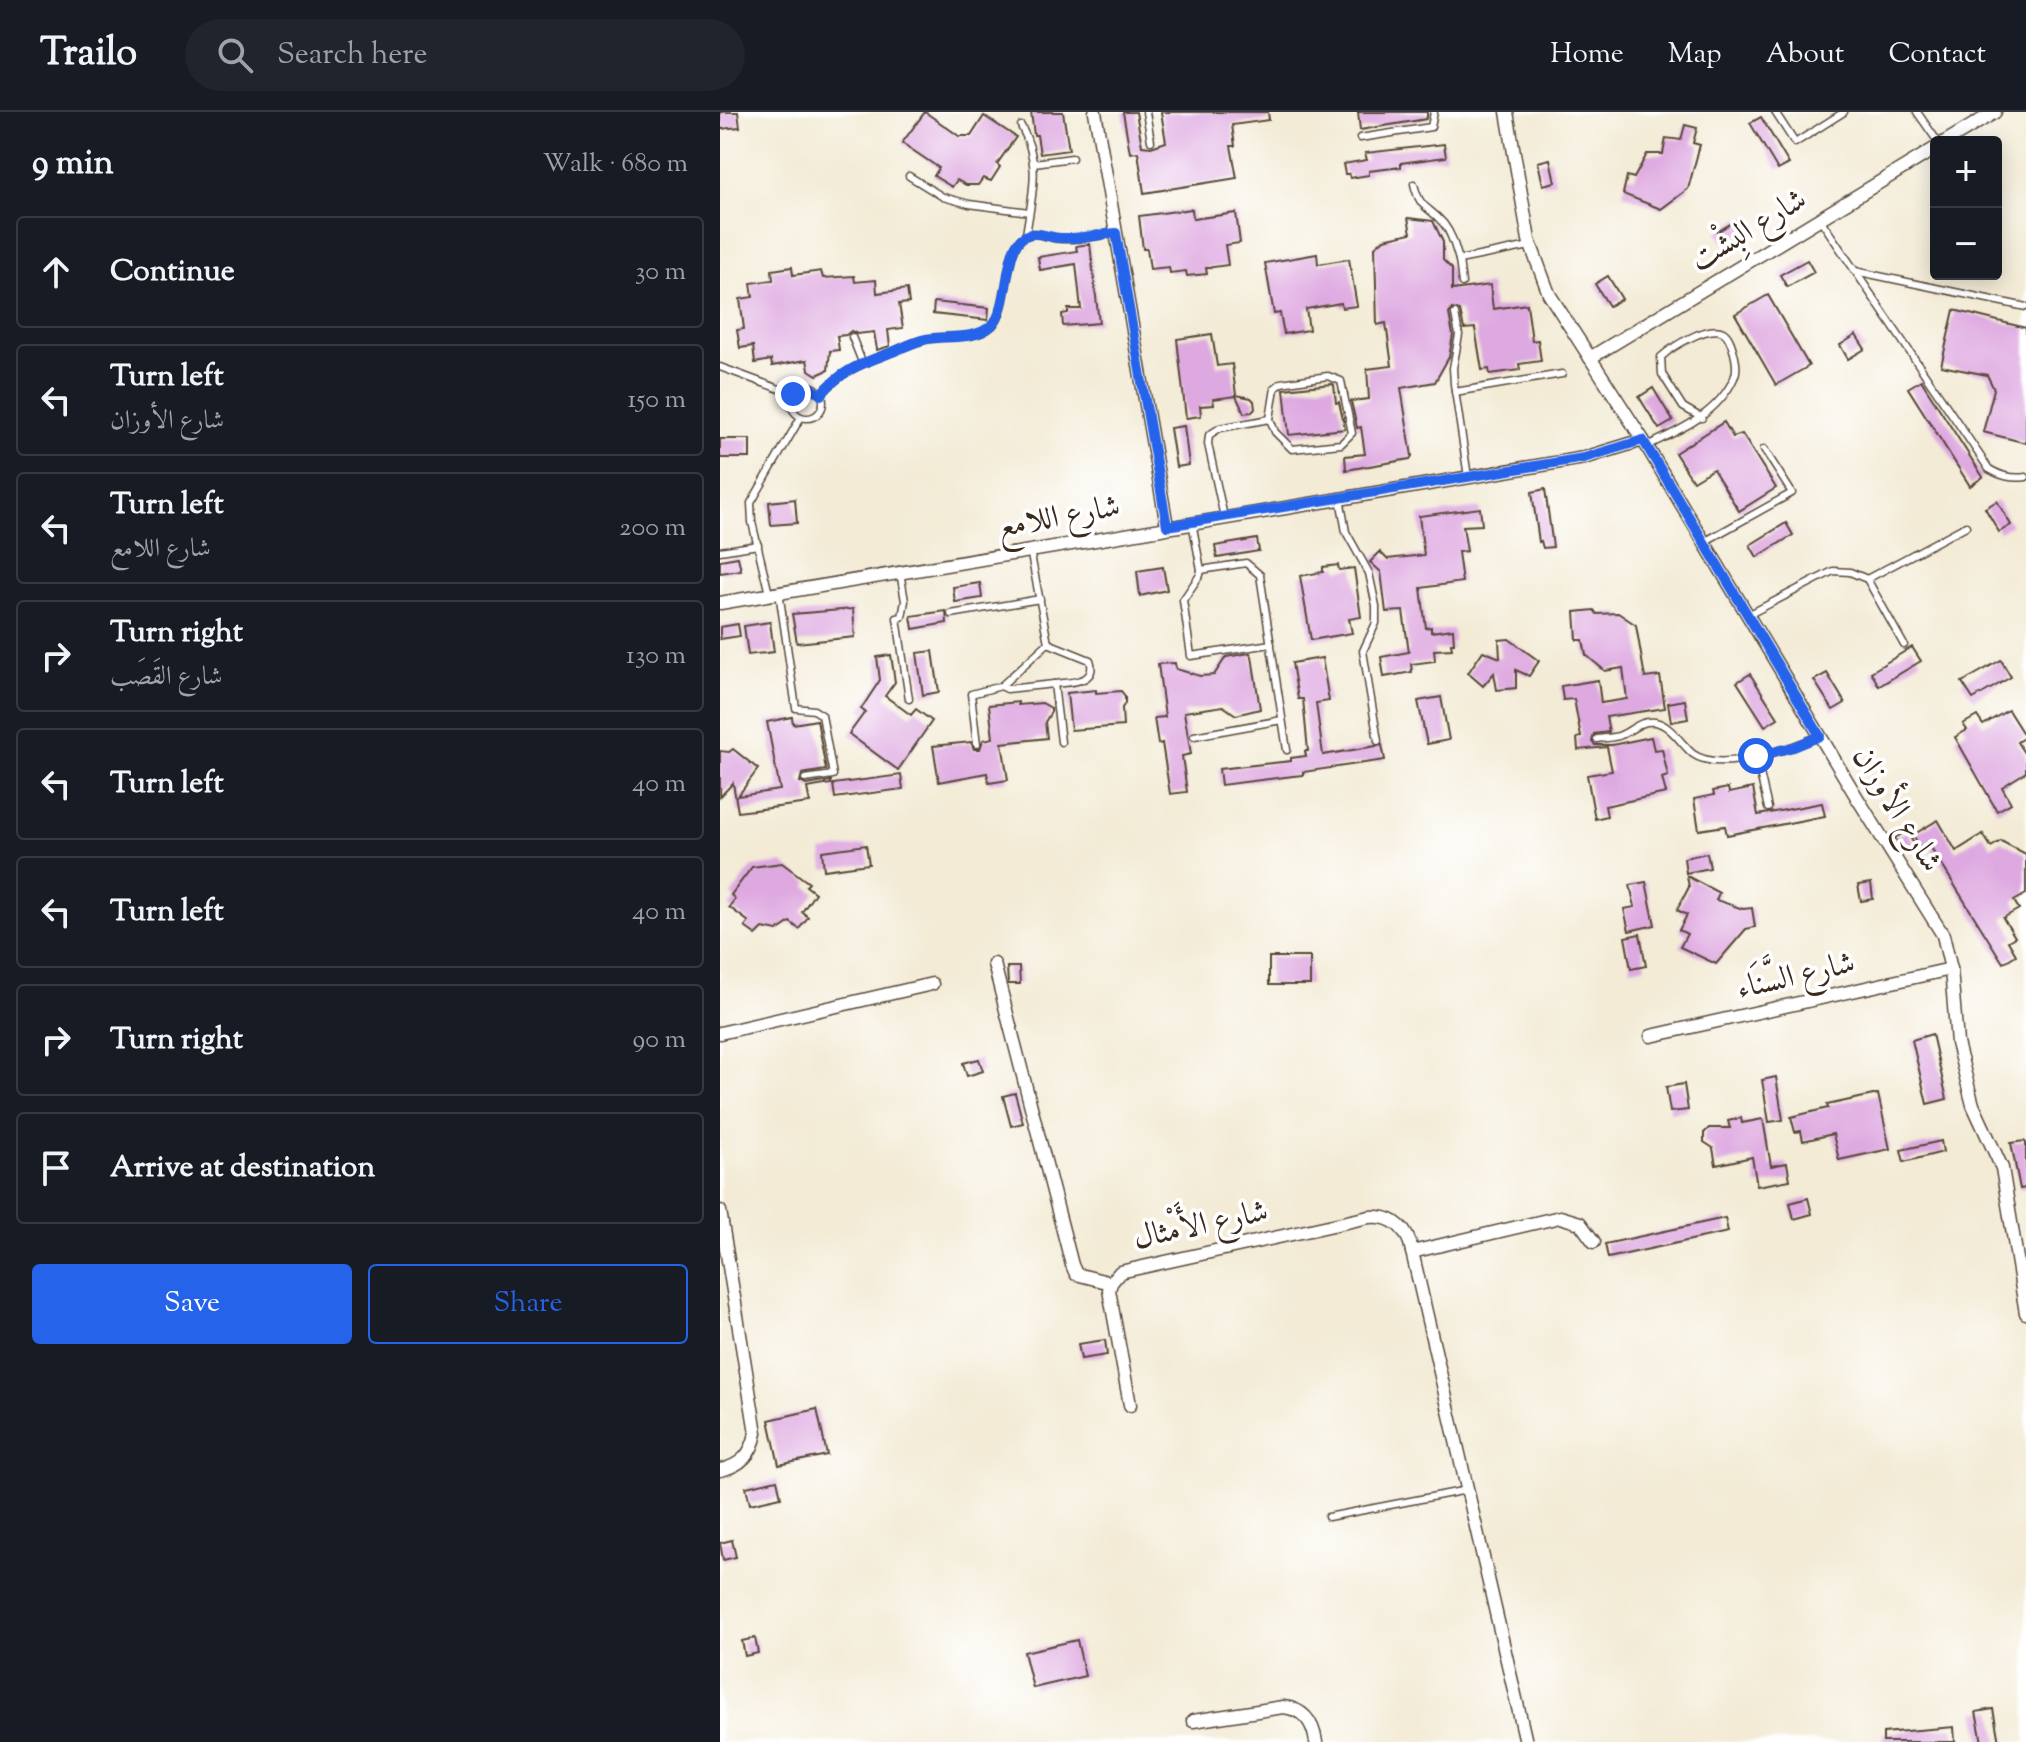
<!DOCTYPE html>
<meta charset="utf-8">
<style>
:root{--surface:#171b24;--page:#20242c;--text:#f1f3f6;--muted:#9ea1a6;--line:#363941;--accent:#2563eb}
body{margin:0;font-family:"Sorts Mill Goudy",Amiri,serif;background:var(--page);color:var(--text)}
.controls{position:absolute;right:24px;top:24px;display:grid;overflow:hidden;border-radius:8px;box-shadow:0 4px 20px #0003}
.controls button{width:72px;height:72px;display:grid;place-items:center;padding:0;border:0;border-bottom:2px solid var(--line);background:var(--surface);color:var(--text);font:40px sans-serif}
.stop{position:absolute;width:24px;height:24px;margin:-18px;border:6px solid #2563eb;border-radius:50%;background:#fff}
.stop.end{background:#2563eb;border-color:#fff;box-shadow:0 2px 8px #0008}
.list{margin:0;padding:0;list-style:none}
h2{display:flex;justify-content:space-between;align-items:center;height:104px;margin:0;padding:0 32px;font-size:34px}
h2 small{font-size:26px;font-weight:400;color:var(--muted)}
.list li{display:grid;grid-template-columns:52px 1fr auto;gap:24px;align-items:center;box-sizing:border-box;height:112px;margin:0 16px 16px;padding:0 16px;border:2px solid var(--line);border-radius:8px}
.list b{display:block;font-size:30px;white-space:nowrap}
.list p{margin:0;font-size:26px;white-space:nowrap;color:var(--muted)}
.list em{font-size:26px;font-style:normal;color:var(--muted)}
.actions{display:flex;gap:16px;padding:24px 32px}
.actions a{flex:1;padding:18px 0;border:2px solid var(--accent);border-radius:8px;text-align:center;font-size:28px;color:var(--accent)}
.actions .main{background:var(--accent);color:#fff}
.icon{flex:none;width:44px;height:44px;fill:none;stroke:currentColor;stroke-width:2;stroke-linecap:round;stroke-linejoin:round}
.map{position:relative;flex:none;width:1306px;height:1630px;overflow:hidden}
header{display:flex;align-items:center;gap:48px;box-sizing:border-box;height:112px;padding:0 40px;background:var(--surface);border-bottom:2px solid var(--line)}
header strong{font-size:38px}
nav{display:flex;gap:44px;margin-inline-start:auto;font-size:28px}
.search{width:560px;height:72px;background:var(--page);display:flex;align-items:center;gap:20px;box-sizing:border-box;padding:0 28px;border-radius:44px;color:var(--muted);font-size:30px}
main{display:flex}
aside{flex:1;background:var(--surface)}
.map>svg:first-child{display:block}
.building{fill:#dea8e0}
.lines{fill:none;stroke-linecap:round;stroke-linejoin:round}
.service-casing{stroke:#574739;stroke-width:9}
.minor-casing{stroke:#574739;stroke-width:15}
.service{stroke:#fff;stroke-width:6}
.minor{stroke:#fff;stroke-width:12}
.route{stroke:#2563eb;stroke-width:10}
.labels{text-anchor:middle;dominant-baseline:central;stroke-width:7;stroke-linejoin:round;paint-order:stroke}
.street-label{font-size:32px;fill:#3b2a1e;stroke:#fff}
</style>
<header>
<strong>Trailo</strong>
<div class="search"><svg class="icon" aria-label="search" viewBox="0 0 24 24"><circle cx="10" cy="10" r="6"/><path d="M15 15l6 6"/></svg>Search here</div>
<nav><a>Home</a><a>Map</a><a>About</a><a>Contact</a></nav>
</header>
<main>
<aside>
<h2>9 min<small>Walk · 680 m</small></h2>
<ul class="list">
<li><svg class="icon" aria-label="ahead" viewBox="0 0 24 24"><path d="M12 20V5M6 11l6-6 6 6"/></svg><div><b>Continue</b></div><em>30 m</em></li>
<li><svg class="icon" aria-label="left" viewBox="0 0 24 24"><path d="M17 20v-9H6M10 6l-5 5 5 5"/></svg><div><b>Turn left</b><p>شارع الأوزان</p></div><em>150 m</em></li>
<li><svg class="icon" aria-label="left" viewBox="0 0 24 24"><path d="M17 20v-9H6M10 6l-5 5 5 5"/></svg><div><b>Turn left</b><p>شارع اللامع</p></div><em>200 m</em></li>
<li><svg class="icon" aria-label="right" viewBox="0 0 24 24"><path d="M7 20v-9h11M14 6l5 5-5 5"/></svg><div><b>Turn right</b><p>شارع القَصَب</p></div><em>130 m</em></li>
<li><svg class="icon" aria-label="left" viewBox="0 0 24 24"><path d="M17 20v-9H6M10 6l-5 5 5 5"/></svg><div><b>Turn left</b></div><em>40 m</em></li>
<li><svg class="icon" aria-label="left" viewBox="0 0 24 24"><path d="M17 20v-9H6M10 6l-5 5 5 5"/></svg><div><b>Turn left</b></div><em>40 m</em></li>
<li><svg class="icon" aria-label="right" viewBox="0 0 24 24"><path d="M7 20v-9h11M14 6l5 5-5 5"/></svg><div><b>Turn right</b></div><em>90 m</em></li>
<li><svg class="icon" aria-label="arrive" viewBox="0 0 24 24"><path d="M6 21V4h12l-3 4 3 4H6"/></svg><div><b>Arrive at destination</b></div></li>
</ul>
<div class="actions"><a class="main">Save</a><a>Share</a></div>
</aside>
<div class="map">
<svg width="1306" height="1630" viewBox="0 0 1306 1630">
<rect width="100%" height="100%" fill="#fff"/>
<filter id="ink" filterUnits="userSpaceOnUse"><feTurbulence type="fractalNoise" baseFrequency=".0125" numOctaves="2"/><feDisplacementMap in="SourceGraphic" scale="16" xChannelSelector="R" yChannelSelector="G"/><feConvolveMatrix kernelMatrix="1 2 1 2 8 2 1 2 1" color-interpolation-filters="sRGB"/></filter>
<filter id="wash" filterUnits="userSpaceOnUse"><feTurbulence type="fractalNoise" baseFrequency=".006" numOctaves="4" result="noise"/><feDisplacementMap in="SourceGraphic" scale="32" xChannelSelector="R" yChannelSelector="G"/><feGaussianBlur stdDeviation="1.8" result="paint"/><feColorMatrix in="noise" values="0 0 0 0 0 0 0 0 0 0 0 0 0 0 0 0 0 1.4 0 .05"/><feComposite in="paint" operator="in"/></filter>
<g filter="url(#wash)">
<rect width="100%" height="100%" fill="#f3ebd5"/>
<g id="blocks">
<g class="building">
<path d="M0,0H18L20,15L0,17Z"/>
<path d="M205,0L239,24H251L264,4L296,25L277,52L280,55L271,69L263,66L258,73H246L237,68L232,75L214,64L219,56L182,31Z"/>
<path d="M311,0H343L349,38L320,42L317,23H314Z"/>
<path d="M403,0H416L422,34L431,35L446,30L441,0H548L549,8L512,13L515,34H511L517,66L424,81L418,40L410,41Z"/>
<path d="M638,0H707V4L706,7L640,18Z"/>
<path d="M1041,5L1069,52L1058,58L1030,11Z"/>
<path d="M965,13L977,16L973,31L980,33L968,77L941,97L903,82L907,64L914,66L927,42H943L946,26L961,28Z"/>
<path d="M724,32L726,45L681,51V55L649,59V63L630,66L629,62H625L623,52L647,48L645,41Z"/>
<path d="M830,47L835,70L823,73L818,50Z"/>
<path d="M472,97L473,107L516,101L520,131L505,133L508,153L486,156L487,162L467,164L466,159L450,161L449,155L430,157L427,137H423L419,104Z"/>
<path d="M688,106L713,109L723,130V148L732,157V178L770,173L773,197L807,192L812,229L818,228L821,249L799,252L800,258L770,262L769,257L762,258L755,216L744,217L740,199L732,197L729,202L733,223L729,245L715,270L681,276L692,344L690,347L626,358L625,344L645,342L641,315L637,316L631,289L649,287L647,257L672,254L666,211L657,213L655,135L664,127L691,121Z"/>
<path d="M1020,106L1027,117L1008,129H1003L997,120Z"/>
<path d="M370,132L379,211L343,214L342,202L348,201V197H361L356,152L320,158L318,145L357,139L356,134Z"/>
<path d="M597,142L598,152L629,147L637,194L622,196L621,191L586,197L589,218L564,222L560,201L554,202L545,151Z"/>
<path d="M1087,148L1094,160L1067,175L1060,163Z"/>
<path d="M72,155L73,163L101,159L103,166L134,164L135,170L156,168L157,181L187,177L189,191L179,192L183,216L168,218L170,234L157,238L154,220L137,222L131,219L126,223L117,224L119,238L110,239L108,258L97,263L89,258L87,248L52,254L51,248L35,251L33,234L20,236L17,218L24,217L20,187L33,185L31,171L53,168L52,158Z"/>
<path d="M888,164L902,187L889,194L875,172Z"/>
<path d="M1048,183L1089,254L1056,273L1015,202Z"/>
<path d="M214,190L269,196L268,208L213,202Z"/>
<path d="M1234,198L1306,216V331L1263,320L1274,277L1267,263L1221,254Z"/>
<path d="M492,222L497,254L512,252L516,283L531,286L534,289L535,297L532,300L524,301L516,284L493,287L494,293L480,294L481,304L466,306L457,227Z"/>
<path d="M1136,223L1145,237L1128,247L1120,233Z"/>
<path d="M1201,268L1263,365L1250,374L1188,276Z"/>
<path d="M612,272L614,273L616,291L619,290L625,317L569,323L564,277Z"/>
<path d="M933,276L953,309L939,317L919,285Z"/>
<path d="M1004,310L1013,325L1022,322L1056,376L1019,399L993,357L973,369L955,341Z"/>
<path d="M464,314L469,353L456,355L450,316Z"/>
<rect x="0" y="327" width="30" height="19"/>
<path d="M825,377L833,435L823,436L821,429L819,430L812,380Z"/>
<path d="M75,387L77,411L51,413L49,390Z"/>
<path d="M1277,389L1291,413L1279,420L1265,396Z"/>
<path d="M760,396L762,413L743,414L747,439L738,440L742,470L701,476L706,516L711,515V520L733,517L734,531H731L732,537L714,538L715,549L691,552L692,560L664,565L661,545L689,540L683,499L666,500L661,460L650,450L660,440L667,447L704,443L699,404Z"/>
<path d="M1066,411L1073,423L1037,445L1030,433Z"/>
<path d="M537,427L539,439L497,446L495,434Z"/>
<path d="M18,445L21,458L0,461V448Z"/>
<path d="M618,453L619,458L634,456L641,505L629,507L632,521L591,528L580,464L603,460V455Z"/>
<path d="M443,455L447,478L420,484L417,459Z"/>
<path d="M260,471L262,486L235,490L233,475Z"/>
<path d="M133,497L135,525L77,531L72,502Z"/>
<path d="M874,498L877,502L898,501L916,513L925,566L940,564L945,596L886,605L889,620L874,622L872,630L875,633H892L931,625L934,638L942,637L948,664L942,666L946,681L885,694L887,704L875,707L867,663L892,659L887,635L858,638L857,626L861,625L854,587L843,588L841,574L878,568L881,591L907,587L903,556L885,559L866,543L863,528H857L855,500Z"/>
<path d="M226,499L227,511L193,517L191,504Z"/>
<path d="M50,510L54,540L28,543L24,514Z"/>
<path d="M18,512L20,524L0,527V515Z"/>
<path d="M789,527L819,549L809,564L796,558V576L777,578L774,561L763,574L748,561L763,539L780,546L779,528Z"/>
<path d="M1192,535L1201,549L1159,574L1151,560Z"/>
<path d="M213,539L219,580L203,583L197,541Z"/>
<path d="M530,541L532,544L540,597L516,603L503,594L464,600L471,642L462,644L467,680L450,682L442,631L438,632L434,606L445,605L438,552L455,551L456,557L480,564L494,563L506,545Z"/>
<path d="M171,543L175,570L165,584L191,603L196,597L212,609L178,658L129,622L145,600L141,597L160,568L157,545Z"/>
<path d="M602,546L609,589L596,591L603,643L662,633L665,648L583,660V663L573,664L501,673L499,657L571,649V646L586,644L585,639H588L583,587H578L572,551Z"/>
<path d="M1281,548L1291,565L1253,587L1242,570Z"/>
<path d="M1107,561L1125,591L1113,598L1094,568Z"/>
<path d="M1030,562L1058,606L1045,614L1017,570Z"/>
<path d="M376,578V581L401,579L405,584V591L402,596L403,614L351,618L347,581Z"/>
<path d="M721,585L729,628L707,632L698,589Z"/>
<path d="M965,588L968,607L951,610L948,591Z"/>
<path d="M298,590V593L322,591L331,596V600L325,610L327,626L282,631L288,668L269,671L267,661L219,670L213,634L251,630L254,637H260L263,628L273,626L269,593Z"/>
<path d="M1288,598L1305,625L1297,630L1306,644V660L1282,675L1291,691L1277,699L1235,625L1247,618L1243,612L1257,604L1263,613Z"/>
<path d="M72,605L73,612L97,608L106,658L82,662L80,670L86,673L111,669V672L87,676L90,691L18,700L13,671L0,685V639L9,640L13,637L38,657L18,684L60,678L47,610Z"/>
<path d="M181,663L183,677L115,686L113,672Z"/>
<path d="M1008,676L1009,681L1033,676L1038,703L1102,691L1105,704L1007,723L1005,714L979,718L974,687L994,683L993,679Z"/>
<path d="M1218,708L1236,739L1263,722L1271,735L1281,729L1306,742V782L1294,789L1299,797L1283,806L1295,825L1288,829L1296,843L1283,851L1210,734L1202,739L1193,723Z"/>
<path d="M1187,719L1195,734L1184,740L1175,726Z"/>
<path d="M146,733L149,752L104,758L102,739Z"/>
<path d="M987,741L990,756L966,761L964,746Z"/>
<path d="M62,751L89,771L86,774L95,781L82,800L88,805L79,817L70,810L57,819L43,816L36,823L25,815L29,810L9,795L15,787L11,783L32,755Z"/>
<path d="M967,764L999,781L996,788L1023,797L1032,796L1035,815L1026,817L996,852L960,835L967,822L959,818L967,803L957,798L969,775Z"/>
<path d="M926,770L935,813L909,819L904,797L915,795L910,773Z"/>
<path d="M1151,771L1153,787L1141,789L1138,773Z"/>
<path d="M920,822L926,854L911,857L905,825Z"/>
<rect x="549" y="845" width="41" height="28"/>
<path d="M287,855H299L300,872H288Z"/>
<path d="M1212,922L1227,987L1207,992L1192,928Z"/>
<path d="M259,947L263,959L247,964L243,951Z"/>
<path d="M1056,965L1063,1008L1049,1010L1042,968Z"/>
<path d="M964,972L968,998L950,1000L946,975Z"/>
<path d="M295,981L303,1011L291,1014L283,984Z"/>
<path d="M1158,982L1170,1037L1119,1048L1113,1022L1083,1029L1081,1019L1075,1020L1071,1005L1108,996L1107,993Z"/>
<path d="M1021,1006L1022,1011L1043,1007L1051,1054L1067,1051L1070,1068L1037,1074L1032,1045L996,1053L993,1036L984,1030V1021L989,1016H1010L1008,1009Z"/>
<path d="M1221,1029L1223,1040L1184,1050L1181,1038Z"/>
<path d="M1304,1029L1306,1031V1076L1300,1077L1291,1031Z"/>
<path d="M1088,1086L1092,1102L1074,1107L1070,1091Z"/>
<path d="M1005,1106L1008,1120L888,1146L885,1132Z"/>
<path d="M385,1228L387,1243L361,1247L358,1232Z"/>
<path d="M97,1297L107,1343L59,1353L49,1308Z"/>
<path d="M57,1368L61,1385L30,1392L26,1375Z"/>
<path d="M12,1428L16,1445L3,1448L0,1431Z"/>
<path d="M35,1526L38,1541L25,1544L22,1529Z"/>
<path d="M357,1528L365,1564L313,1576L304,1540Z"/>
<path d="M1273,1597L1279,1630H1262L1256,1600Z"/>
<path d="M1234,1615L1235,1630H1163V1621Z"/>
</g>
</g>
</g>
<g filter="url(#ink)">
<use href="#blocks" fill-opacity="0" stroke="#574739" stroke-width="2"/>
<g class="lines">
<g class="service-casing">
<g id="service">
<path d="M426,0L431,29"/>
<path d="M1055,0L1075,31L1124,0"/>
<path d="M1197,0L1218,30"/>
<path d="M301,14C322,52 312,82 306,123"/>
<path d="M640,26L711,15L714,0"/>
<path d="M314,51L352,46"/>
<path d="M189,64L223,85L249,92L309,100"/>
<path d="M694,72C700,98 708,93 724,112C732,122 735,135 739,148L810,134"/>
<path d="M1100,107L1269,357C1281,364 1291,367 1306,365"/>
<path d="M739,148L742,171"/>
<path d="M1135,159L1306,195"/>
<path d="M735,202L739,223L733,256L734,272L748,365"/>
<path d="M132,225L142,250"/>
<path d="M0,255L73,282"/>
<circle cx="87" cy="290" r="16"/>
<path d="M735,280L842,262"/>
<path d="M101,283C120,260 140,252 167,242C181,237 192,230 207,227C227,223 255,229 272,214C291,195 283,135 305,124C314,119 325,124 334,126C354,129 376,124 395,121"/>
<path d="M927,334C960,318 998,302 1014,266C1018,258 1016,249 1014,241C1012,234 1009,223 1003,220C988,212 952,235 941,245L942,262L963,295L982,306"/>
<path d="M620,386L626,420L649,461L656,494V511L643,539L658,629"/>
<path d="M504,405L488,332L489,323L500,316L550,307L555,276L561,271L608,264L621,269L632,321L621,332L572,337L555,320L550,307"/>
<path d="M472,410L481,458L480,463L463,488L471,544L551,532"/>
<path d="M984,430L1072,381L1044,337"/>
<path d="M310,438L328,531L370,548C378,571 351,570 334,572L341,630"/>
<path d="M0,439L38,433"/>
<path d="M481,458L526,451L540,463L567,638"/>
<path d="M180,460L185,489L182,505L177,506L189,587"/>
<path d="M1147,467L1184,533"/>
<path d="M59,480L76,596L94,598L102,603L113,663L85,667"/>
<path d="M49,482L32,410L31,391L81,305"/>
<path d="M231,502L320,487"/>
<path d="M1028,503L1113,459L1130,460L1147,467L1246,414"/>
<path d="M281,574L287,577L334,572"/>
<path d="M474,624L562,608"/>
<path d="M877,627C884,626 895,626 901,623C913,618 920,608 935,610C950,612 962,633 973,642C1001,662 1071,636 1100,624"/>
<path d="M257,632L251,582L281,574L328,531"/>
<path d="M1036,644L1048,696"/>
<path d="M608,1405L747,1378"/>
</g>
</g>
<g class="minor-casing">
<g id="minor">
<path d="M375,0L447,414"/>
<path d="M787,0L809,128L829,182L923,328L1136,684L1223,823L1231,857L1237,931L1253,993L1282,1056L1306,1201"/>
<path d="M1225,30L1275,0"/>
<path d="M870,246L1216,36"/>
<path d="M0,491L864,346L923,328"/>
<path d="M274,852L352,1153L356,1162L391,1171"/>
<path d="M0,921L212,872"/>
<path d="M931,924L1231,857"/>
<path d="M0,1099L36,1321C32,1342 21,1354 0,1358"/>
<path d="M692,1140L840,1105L860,1111L874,1130"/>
<path d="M410,1293L389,1178L391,1171L400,1160L649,1105C669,1103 683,1112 690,1131L806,1630"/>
<path d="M473,1609L563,1595C584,1597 593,1610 596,1630"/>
</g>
</g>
<use href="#service" class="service"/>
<use href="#minor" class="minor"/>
</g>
</g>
<g class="lines" filter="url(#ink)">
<path class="route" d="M73,282L79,277L89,274L101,283C119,260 140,252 167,242C181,237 192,230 207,227C228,223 255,229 272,213C291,195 283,134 305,124C316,118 329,126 341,126C359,127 378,123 396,121L447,414L864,346L923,328L1100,624L1074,635L1036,644"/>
</g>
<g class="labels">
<g class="street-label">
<text transform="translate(1029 119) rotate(-31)">شارع البِشْت</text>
<text transform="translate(339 406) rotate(-10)">شارع اللامع</text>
<text transform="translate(1176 698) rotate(58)">شارع الأوزان</text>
<text transform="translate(1076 865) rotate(-13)">شارع السَّنَاء</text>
<text transform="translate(481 1114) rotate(-12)">شارع الأَمْثال</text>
</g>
</g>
</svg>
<div class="controls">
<button>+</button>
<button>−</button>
</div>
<div class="stop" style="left:1036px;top:644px"></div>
<div class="stop end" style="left:73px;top:282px"></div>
</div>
</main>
